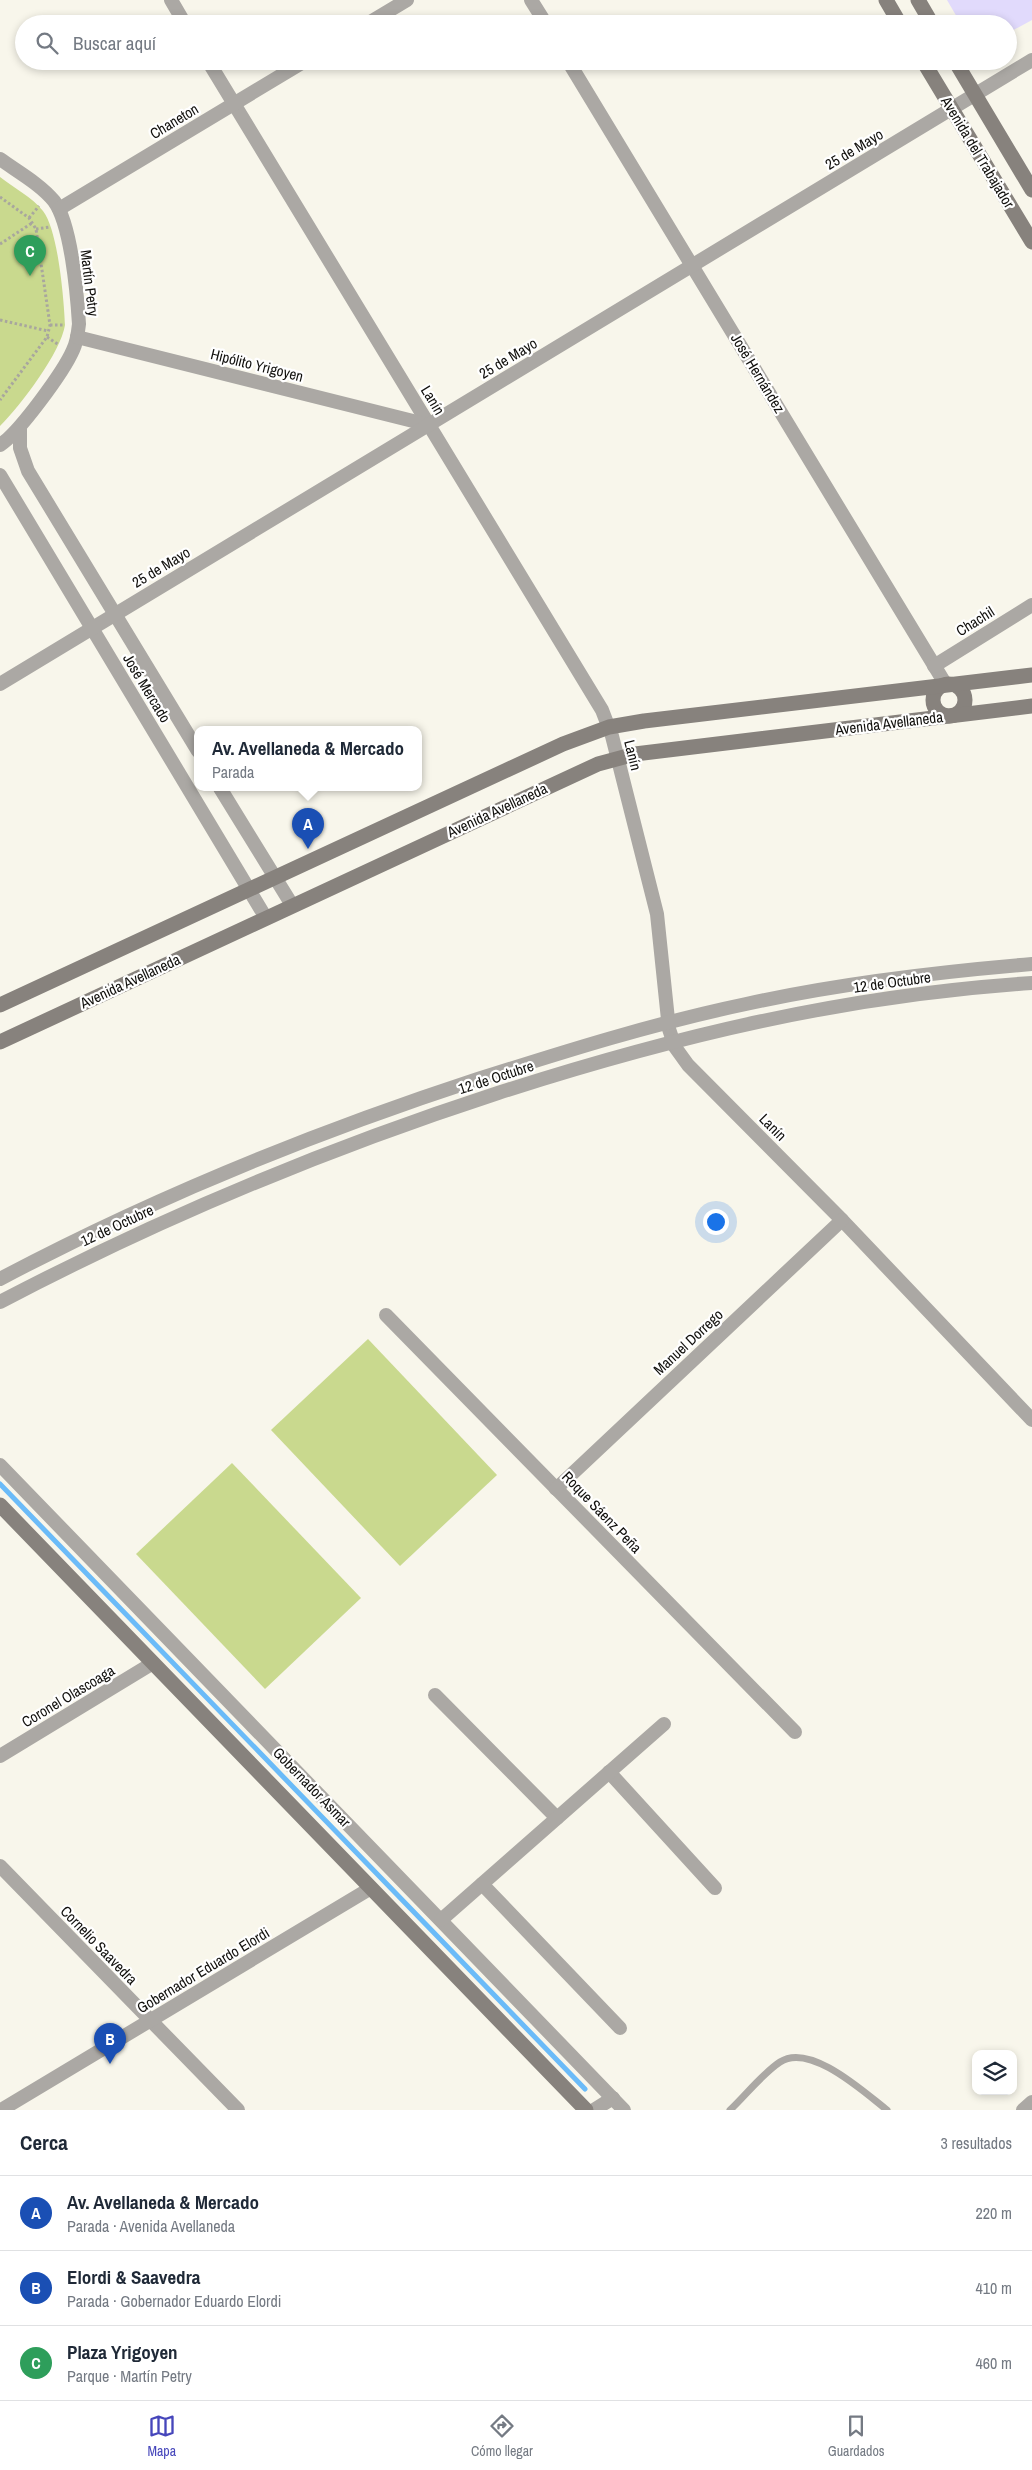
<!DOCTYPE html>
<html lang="es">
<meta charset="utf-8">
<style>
:root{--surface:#fff;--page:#f2f2f3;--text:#1f2937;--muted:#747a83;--line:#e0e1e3;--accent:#4646bb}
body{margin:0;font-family:"Archivo Narrow",sans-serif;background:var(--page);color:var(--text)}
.controls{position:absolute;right:15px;bottom:15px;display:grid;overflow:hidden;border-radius:10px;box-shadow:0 2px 8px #0003}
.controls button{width:45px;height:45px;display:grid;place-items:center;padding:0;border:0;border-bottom:1px solid var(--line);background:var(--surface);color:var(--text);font:25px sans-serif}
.you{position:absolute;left:715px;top:1221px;width:18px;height:18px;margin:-12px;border:4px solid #fff;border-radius:50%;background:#1a73e8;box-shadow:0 0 0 8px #1a73e833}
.badge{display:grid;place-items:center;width:32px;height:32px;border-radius:50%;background:var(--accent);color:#fff;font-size:16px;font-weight:700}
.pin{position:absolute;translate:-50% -41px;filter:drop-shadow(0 1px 2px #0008)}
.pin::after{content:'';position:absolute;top:26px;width:18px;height:15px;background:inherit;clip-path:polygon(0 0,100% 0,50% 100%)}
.popup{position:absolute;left:194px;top:726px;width:228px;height:65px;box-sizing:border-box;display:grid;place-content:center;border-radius:10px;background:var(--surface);filter:drop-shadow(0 1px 4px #0005);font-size:16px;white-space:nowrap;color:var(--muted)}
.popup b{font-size:19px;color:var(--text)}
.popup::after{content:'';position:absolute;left:50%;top:100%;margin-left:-10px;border:10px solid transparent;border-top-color:var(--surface)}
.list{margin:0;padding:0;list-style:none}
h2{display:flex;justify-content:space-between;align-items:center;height:65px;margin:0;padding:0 20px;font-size:21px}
h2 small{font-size:16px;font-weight:400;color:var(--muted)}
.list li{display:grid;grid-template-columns:32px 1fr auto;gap:15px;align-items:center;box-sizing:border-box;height:75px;padding:0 20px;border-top:1px solid var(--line)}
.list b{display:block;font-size:19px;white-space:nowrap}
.list p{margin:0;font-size:16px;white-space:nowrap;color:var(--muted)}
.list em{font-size:16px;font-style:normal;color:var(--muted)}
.icon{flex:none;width:28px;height:28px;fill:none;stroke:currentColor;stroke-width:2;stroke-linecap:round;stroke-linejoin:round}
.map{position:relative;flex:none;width:1032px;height:2110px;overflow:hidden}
.search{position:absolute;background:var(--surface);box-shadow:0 2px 8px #0003;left:15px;right:15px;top:15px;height:55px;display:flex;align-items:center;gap:12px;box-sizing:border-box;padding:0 18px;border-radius:28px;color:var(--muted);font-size:19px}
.sheet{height:290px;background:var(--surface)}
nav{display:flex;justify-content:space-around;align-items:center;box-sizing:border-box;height:70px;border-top:1px solid var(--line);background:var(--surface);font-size:14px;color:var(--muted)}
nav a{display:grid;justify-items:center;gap:2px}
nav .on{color:var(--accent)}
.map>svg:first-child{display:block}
.green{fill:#c9d98e}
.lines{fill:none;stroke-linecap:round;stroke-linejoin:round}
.stream{stroke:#6bbbf8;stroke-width:5}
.building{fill:#e1dafc}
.path{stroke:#a8a69e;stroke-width:3;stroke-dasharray:2.5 2.5;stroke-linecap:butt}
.lane{stroke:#aba8a4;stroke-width:7}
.street{stroke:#aba8a4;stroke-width:14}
.secondary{stroke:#87827d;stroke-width:15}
.labels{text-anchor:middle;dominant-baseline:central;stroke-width:4.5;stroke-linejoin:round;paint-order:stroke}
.street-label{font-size:15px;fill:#11100d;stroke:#fff}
</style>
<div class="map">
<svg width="1032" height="2110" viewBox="0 0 1032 2110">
<rect width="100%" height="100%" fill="#f8f6eb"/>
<g class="green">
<path d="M0,177C14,188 32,197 43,211C58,230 64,299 65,325C61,352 21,405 0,426Z"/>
<path d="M368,1339L497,1475L400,1566L271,1430Z"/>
<path d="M232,1463L361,1598L265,1689L136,1554Z"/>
</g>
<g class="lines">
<path class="stream" d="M0,1484L585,2089"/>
</g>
<path class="building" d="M947,0H1032V20L1008,33V24H961Z"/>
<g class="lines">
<g class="path">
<path d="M0,197L29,218L36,229L50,325L47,337L0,400"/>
<path d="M29,218L39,206"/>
<path d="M36,229L50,227"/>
<path d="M0,244L32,223"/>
<path d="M0,320L48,331"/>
<path d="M50,325H64"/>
<path d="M47,337L59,345"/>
</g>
<path class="lane" d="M730,2110C745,2096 763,2073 780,2062C810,2042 865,2093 887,2110"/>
<g class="street">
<path d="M171,0L185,24"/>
<path d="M531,0L546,24"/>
<path d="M367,24L407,0"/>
<path d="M208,61L602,710L612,736L657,914L669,1029L675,1047L688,1065L842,1220L1032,1420"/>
<path d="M568,61L946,685"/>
<path d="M0,159C18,172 40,184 54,201C71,224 77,293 79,324C78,333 77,342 73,350C64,371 19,433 0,445"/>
<path d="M59,209L305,61"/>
<path d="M77,337L429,425"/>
<path d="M20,428V448L28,471L198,751"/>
<path d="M0,475L266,918"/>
<path d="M934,666L1032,605"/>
<path d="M0,684L1032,60"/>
<path d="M220,788L292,905"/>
<path d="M0,1279C153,1198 313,1133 478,1079C566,1051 655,1023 746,1004C840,983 936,972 1032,964"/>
<path d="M0,1302C160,1218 326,1149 498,1093C675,1036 846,995 1032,983"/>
<path d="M386,1315L795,1732"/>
<path d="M0,1465L624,2110"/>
<path d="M556,1489L842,1220"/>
<path d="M435,1695L557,1818"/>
<path d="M0,1756L153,1663"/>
<path d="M609,1772L715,1888"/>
<path d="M0,1866L238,2110"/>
<path d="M482,1884L620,2028"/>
<path d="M441,1920L664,1724"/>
<path d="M1,2110L371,1888"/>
<path d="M594,2110L613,2098"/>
<path d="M1023,2110L1032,2102"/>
</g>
<g class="secondary">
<path d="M886,0L900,24"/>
<path d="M918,0L932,24"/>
<path d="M923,61L1032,242"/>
<path d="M955,61L1032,190"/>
<circle cx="949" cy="700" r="16"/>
<path d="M0,1005L563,744L609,727L644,721L1032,675"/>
<path d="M0,1042L598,764L635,754L1032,706"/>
<path d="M0,1505L586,2110"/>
</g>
</g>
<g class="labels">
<g class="street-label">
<text transform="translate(174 121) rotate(-31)">Chaneton</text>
<text transform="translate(854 149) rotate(-31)">25 de Mayo</text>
<text transform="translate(978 152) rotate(59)">Avenida del Trabajador</text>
<text transform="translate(90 283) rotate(83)">Martín Petry</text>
<text transform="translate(508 358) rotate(-31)">25 de Mayo</text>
<text transform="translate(257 365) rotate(14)">Hipólito Yrigoyen</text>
<text transform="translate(758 373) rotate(59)">José Hernández</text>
<text transform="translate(433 400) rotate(59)">Lanín</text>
<text transform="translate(161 567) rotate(-31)">25 de Mayo</text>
<text transform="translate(975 621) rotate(-32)">Chachil</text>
<text transform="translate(147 688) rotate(59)">José Mercado</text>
<text transform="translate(889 723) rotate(-7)">Avenida Avellaneda</text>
<text transform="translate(633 755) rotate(76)">Lanín</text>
<text transform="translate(497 810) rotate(-25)">Avenida Avellaneda</text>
<text transform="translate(130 981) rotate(-25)">Avenida Avellaneda</text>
<text transform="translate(892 982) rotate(-8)">12 de Octubre</text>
<text transform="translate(496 1077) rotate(-18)">12 de Octubre</text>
<text transform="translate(773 1127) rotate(45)">Lanín</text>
<text transform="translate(117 1225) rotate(-25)">12 de Octubre</text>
<text transform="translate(688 1342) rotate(-43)">Manuel Dorrego</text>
<text transform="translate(602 1512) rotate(46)">Roque Sáenz Peña</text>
<text transform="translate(68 1696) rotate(-31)">Coronel Olascoaga</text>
<text transform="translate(312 1787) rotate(46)">Gobernador Asmar</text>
<text transform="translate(99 1945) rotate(46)">Cornelio Saavedra</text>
<text transform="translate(203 1970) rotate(-31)">Gobernador Eduardo Elordi</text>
</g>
</g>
</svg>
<div class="controls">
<button><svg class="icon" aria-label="layers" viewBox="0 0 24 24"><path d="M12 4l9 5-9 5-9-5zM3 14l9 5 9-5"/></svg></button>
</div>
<div class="you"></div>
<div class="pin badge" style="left:308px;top:849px;background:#1a4fb4">A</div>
<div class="popup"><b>Av. Avellaneda &amp; Mercado</b>Parada</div>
<div class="pin badge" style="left:110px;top:2064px;background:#1a4fb4">B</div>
<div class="pin badge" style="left:30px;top:276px;background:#2e9e5b">C</div>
<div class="search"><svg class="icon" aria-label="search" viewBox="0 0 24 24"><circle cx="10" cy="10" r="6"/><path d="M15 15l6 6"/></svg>Buscar aquí</div>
</div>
<section class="sheet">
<h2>Cerca<small>3 resultados</small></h2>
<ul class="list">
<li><span class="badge" style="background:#1a4fb4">A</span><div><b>Av. Avellaneda &amp; Mercado</b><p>Parada · Avenida Avellaneda</p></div><em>220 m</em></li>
<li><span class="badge" style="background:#1a4fb4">B</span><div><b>Elordi &amp; Saavedra</b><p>Parada · Gobernador Eduardo Elordi</p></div><em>410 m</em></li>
<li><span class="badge" style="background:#2e9e5b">C</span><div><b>Plaza Yrigoyen</b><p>Parque · Martín Petry</p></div><em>460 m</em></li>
</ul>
</section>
<nav>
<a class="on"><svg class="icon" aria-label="map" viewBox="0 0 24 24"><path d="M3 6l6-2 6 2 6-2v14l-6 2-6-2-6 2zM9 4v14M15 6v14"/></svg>Mapa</a>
<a><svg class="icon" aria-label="directions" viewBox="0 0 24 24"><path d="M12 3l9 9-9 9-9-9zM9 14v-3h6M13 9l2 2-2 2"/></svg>Cómo llegar</a>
<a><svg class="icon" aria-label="saved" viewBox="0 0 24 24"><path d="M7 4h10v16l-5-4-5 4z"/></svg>Guardados</a>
</nav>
